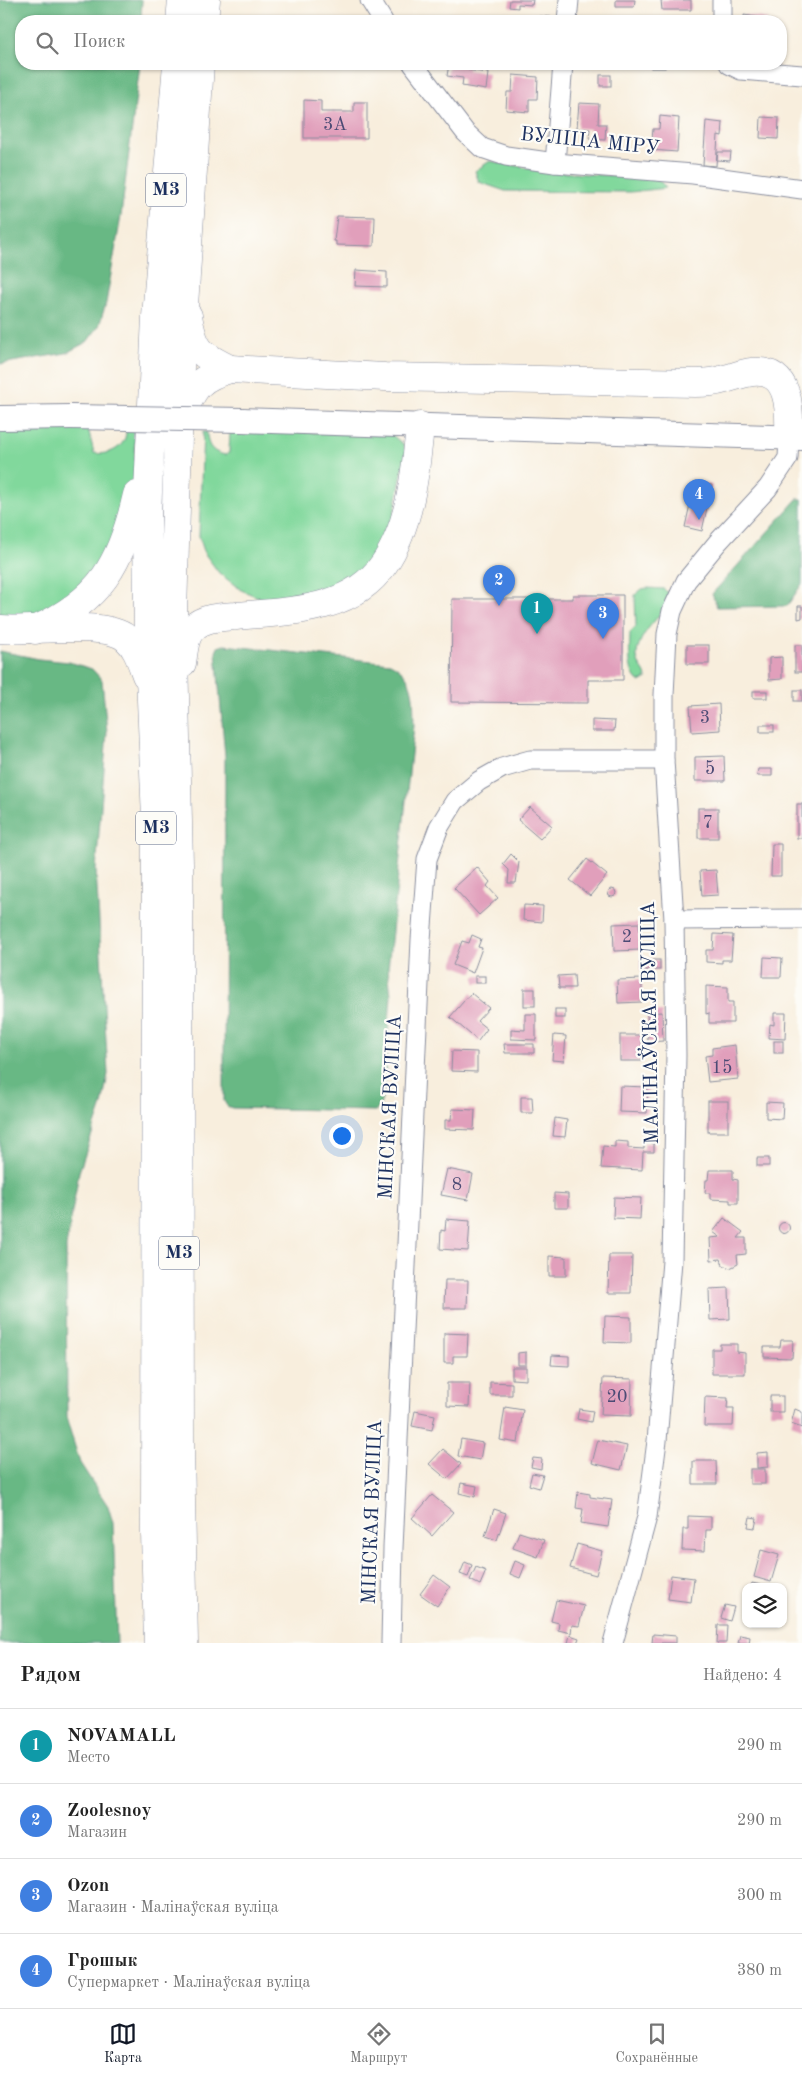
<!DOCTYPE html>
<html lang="ru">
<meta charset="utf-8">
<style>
:root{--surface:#fff;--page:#f2f2f2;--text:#222;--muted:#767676;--line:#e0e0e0;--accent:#111827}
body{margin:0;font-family:"Old Standard TT",serif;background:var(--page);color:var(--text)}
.controls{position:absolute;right:15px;bottom:15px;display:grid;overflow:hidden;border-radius:10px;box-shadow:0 1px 4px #0004}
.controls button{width:45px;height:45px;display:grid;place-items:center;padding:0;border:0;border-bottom:1px solid var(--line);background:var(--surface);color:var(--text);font:25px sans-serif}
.you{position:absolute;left:341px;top:1135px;width:18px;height:18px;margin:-12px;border:4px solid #fff;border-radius:50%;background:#1a73e8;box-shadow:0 0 0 8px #1a73e833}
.badge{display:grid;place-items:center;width:32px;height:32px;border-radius:50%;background:var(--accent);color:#fff;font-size:16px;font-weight:700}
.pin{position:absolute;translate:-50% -41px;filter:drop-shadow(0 1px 2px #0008)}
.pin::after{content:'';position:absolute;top:26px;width:18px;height:15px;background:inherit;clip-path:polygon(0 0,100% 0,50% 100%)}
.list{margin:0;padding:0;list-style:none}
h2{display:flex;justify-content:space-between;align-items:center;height:65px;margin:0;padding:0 20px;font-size:21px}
h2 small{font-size:16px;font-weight:400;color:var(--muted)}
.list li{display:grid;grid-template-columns:32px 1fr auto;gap:15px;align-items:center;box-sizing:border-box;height:75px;padding:0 20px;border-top:1px solid var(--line)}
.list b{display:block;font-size:19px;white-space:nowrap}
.list p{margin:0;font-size:16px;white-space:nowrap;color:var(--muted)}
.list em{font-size:16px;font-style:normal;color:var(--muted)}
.icon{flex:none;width:28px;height:28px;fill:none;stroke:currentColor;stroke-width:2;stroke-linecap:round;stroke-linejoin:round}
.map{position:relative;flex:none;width:802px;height:1643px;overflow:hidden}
.search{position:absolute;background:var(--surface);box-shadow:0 1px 4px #0004;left:15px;right:15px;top:15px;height:55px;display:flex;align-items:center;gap:12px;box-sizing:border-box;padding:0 18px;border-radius:20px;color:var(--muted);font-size:19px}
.sheet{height:365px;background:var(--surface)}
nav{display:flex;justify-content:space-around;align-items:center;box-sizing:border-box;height:70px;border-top:1px solid var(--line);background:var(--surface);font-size:14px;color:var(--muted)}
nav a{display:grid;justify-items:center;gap:2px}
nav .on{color:var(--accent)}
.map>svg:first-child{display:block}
.green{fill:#81d89c;stroke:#4e847d}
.forest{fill:#68b884;stroke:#427471}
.building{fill:#e19fbb}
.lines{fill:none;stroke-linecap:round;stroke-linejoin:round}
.minor-casing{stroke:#8a8e9e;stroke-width:21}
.major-casing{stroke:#8a8e9e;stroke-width:26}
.highway-casing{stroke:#8a8e9e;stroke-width:29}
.minor{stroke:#fff;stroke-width:19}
.major{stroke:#fff;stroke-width:24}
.highway{stroke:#fff;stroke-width:28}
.major-bridge-casing{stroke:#8a8e9e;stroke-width:26;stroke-linecap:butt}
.major-bridge{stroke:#fff;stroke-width:24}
.labels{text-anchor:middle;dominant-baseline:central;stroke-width:4.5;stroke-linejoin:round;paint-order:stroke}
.number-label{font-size:18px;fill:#4c4b75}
.shield{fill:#fdfcf7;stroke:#5f6c8c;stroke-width:1}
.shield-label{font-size:19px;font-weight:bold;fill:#1b2f5e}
.street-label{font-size:20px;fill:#1b2f5e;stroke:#fdfcf7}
</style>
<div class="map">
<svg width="802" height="1643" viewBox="0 0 802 1643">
<rect width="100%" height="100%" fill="#fdfcf7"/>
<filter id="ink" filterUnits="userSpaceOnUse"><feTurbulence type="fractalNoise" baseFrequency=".02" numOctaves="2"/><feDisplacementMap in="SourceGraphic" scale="10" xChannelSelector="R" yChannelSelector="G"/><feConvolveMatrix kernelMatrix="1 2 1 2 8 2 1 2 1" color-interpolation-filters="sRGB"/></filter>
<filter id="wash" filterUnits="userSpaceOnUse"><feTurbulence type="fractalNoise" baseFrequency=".0096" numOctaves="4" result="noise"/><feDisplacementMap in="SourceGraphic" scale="20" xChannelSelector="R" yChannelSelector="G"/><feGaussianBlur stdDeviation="1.12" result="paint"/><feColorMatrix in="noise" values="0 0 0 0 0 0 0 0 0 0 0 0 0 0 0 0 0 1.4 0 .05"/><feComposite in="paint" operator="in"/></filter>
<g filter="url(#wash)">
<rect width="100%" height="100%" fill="#f8eedd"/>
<g class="green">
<path d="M490,161L543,171L658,179L666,188L631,192L505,191L479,182L475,171Z"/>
<path d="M0,426L88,428L94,453C109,456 127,447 126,430H135L134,493L130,510L83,591L36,619L0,618Z"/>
<path d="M230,430L392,435L403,444L406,452L390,535L353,583L283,603L263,599L241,590L219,573L205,554L199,536L203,432H207C207,445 211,452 225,455L229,453Z"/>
<path d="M647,588L664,589L670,595V602C664,607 662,612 658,617C648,628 636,642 637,658C638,667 646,670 646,679L640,682C626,674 630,646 630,632L636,627L635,595L642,589Z"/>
</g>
<g class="forest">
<path d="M0,0H142L141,21H21V64H140L121,216L106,303L99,326L87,342L66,353L0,364Z"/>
<path d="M797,499H802V584L787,606L717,607L712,594Z"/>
<path d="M224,645L390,663C417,676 413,701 414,726L388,969L391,995L384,1093L379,1108L375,1111L232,1108L227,1106L224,1101L225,756L216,652L218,647Z"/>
<path d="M0,651L39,659L69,662L92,669L102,680L107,732L96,870L108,1074L102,1105L79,1172L66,1247L67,1420L80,1463L108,1506L113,1523L117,1643H0Z"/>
</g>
<g id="blocks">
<g class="building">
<path d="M510,0H533L532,5L518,4V8L509,7Z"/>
<path d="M616,0H635L634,7H616Z"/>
<path d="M661,0H691V10H662Z"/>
<path d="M744,15L767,19V21H744Z"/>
<path d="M540,16L551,17V21H539Z"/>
<path d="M446,18L463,19V21H446Z"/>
<path d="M449,64H469L468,70L488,73L486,90L462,86L463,78L447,76Z"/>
<rect x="651" y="64" width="14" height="4"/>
<path d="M513,75L538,77L537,99H529V112L506,110L507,92H512Z"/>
<rect x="600" y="75" width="11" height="11"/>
<path d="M304,100L321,101V112H354V102H367V138H304Z"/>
<path d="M579,103L599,104L598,124H606L605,140L589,139L590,129L577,128Z"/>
<path d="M660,116L679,118L677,152L651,150L653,129H659Z"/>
<path d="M761,117L779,118L778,139L760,138Z"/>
<path d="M706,121L723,123L722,136L718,135L716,166L703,165Z"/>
<path d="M718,152H731L730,161L717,160Z"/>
<path d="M337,216L375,217L374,246L336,245V241H334Z"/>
<path d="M356,270L387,272V287L355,286Z"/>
<path d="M695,482L712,485L702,531L685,527Z"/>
<path d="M573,595H623V680H588V703L451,702L452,599H573Z"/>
<path d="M798,606H802V618L798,619Z"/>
<rect x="687" y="645" width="22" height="19"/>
<rect x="795" y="645" width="7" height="27"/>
<path d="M782,657V679L769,680V658Z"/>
<rect x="794" y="690" width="8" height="11"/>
<rect x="753" y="691" width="14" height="7"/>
<path d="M719,704L720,730L692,732L690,706Z"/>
<path d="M592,720L615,721L614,731H592Z"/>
<rect x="760" y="725" width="14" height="7"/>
<path d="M724,756L725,781H695V757Z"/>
<path d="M758,769H772V776H757Z"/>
<rect x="797" y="804" width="5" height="34"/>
<path d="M530,807L552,826L540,839L518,820Z"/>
<rect x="698" y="808" width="20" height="30"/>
<path d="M772,844H781V876H771Z"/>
<path d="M511,854L519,862L516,883H508L509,870L503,864Z"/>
<path d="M587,859L607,875L590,896L570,880Z"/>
<path d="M477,867L490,882L487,886L498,898L479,915L454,888Z"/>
<path d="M716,870L718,895L702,896L700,871Z"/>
<circle cx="612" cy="893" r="4"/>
<path d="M524,905L543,906L542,922L523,920Z"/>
<path d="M639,923L641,950L614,951L613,924Z"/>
<path d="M714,934L733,935L731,960H722V963L706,962V950H713Z"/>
<path d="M472,935L481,939L478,947L482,948L473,973L453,965L462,941L469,943Z"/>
<path d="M764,957L782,958L781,977H763Z"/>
<rect x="640" y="960" width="20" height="10"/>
<path d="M574,975L575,988H559L558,976Z"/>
<rect x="475" y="976" width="10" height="7"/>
<path d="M642,979V1002L618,1003L617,980Z"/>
<path d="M706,986L728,987V1002H733V1023H709V1013L706,1014Z"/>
<rect x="524" y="989" width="11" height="17"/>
<path d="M471,993L489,1008L477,1021L487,1029L478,1041L450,1017Z"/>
<rect x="555" y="1009" width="10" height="9"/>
<path d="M662,1012L663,1041L648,1042L647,1013Z"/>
<path d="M774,1013H786L785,1039L769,1038L770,1024L774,1025Z"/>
<path d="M525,1014H536V1040L511,1039V1029L525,1030Z"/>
<path d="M554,1035L566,1036L564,1061L552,1060Z"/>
<rect x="620" y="1035" width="22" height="26"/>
<rect x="774" y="1041" width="9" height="12"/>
<path d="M504,1044H534V1053H505Z"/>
<path d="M735,1045L738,1079L708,1082L705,1056L712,1055V1048Z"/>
<path d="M452,1051L477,1052V1072L451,1071Z"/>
<path d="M620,1086L648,1087L647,1113L619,1112Z"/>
<path d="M521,1097H532L533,1113H521Z"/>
<rect x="708" y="1101" width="20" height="31"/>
<path d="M766,1102L783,1103L782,1119L766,1118Z"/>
<path d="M452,1109L475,1110L474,1130L445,1129V1120H451Z"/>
<path d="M555,1118L567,1120L565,1137L553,1136Z"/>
<path d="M615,1141L628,1142V1148L644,1149V1143H654V1152H643L642,1170L601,1168L603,1146L615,1147Z"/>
<rect x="757" y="1158" width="12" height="8"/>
<path d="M447,1169L473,1174L468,1200L441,1195Z"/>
<path d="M709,1170H733V1179L738,1180V1203H730V1200L710,1199V1193H705L706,1180H708Z"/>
<path d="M554,1193L568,1194V1208H554Z"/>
<path d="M614,1197L641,1198L640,1219L613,1218Z"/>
<path d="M724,1218L743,1232L738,1238H746V1254L737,1255L738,1264L730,1268L723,1265L721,1259L711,1260L710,1238L720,1237L713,1232Z"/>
<path d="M446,1219L470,1221L468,1251L440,1249L441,1230L445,1231Z"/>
<circle cx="784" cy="1228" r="5.5"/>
<path d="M609,1255H632L631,1293H608Z"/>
<path d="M549,1256L566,1257V1276H549Z"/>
<path d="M445,1280H468L467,1308H444Z"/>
<path d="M729,1288L730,1319L710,1320L709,1289Z"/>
<path d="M605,1316L631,1317V1343L604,1342Z"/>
<path d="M444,1333L468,1334L467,1356H453V1363H444Z"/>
<path d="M781,1340H793L792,1358L764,1357V1347H780Z"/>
<path d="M720,1344H737V1352L745,1353V1374H712V1349H720Z"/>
<path d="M526,1352V1365H518V1353Z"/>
<path d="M552,1355L569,1356V1366L551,1365Z"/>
<path d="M512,1367H526V1380L512,1379Z"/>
<path d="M603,1378L632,1379L631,1416L601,1415Z"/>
<path d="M490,1382L512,1383V1395H490Z"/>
<path d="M447,1383H470L469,1407L447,1406Z"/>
<rect x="770" y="1396" width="13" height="16"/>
<path d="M705,1397L728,1398L727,1408H734L733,1426H704Z"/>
<path d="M505,1407L523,1410L518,1443L500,1440Z"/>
<path d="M579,1409L593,1411L591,1422L577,1419Z"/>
<path d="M795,1409L802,1412V1428L791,1424Z"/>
<path d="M415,1411L435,1415L432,1430L412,1426Z"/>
<path d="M461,1439L483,1443L480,1460L458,1456Z"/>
<path d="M598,1440L627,1446L621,1470L592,1463Z"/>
<path d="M443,1449L461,1464L447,1479L429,1464Z"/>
<path d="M768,1452V1467L757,1468V1453Z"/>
<path d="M533,1458L542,1459L541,1469L531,1467Z"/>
<path d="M693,1461H716L717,1484H693Z"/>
<rect x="750" y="1469" width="15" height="15"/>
<path d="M532,1473L543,1475L539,1488L529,1485Z"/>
<path d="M461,1483L477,1486L475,1497L459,1493Z"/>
<path d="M578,1492L590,1494V1497L612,1500L608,1527L581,1523L583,1509L576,1508Z"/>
<path d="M432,1495L453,1512L432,1536L412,1518Z"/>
<path d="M494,1509L506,1513L497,1540L485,1536Z"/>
<path d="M688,1516L711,1517V1530H706L705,1551L682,1550L683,1529H688Z"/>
<path d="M750,1517L757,1518L755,1528L748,1527Z"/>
<path d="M519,1532L544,1540L538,1557L513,1548Z"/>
<path d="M577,1544L602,1551L596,1575L570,1568Z"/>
<path d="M761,1550L779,1555L771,1582L754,1577Z"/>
<path d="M515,1561L525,1565L520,1578L510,1574Z"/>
<path d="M465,1562L472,1565L468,1577L460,1574Z"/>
<path d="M476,1567L486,1571L480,1585L470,1580Z"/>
<path d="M434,1575L450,1587L437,1606L420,1594Z"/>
<path d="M671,1575L694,1578L691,1602L668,1599Z"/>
<path d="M752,1583L765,1586V1587H751Z"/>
<path d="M556,1600L584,1606L579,1626L572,1625L571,1633L558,1630L559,1623L551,1621Z"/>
<path d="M725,1605L734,1607L730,1621L721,1618Z"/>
<path d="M718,1625H727L726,1643H717Z"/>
<path d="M653,1634L676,1636V1643H652Z"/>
<path d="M570,1635L579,1638L577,1643H568Z"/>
<path d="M740,1635L750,1637L749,1643H738Z"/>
</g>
</g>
</g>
<g filter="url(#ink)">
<use href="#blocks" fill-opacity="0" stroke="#8a8e9e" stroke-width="1"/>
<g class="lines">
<g class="minor-casing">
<g id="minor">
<path d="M370,0L383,21"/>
<path d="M567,21L569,0"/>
<path d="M722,21V0"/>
<path d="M413,64L465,132L482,148L506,156L555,163L693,174L802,189"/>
<path d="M729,64L741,70L802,75"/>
<path d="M555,163L563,64"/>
<path d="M674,920L802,919"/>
<path d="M391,1643L393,1548L421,940L427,859L439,827L455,801L479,781L502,768L530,760H664"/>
<path d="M613,1643L647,1517L657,1441L672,1261L676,1055L674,920L664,760V695L667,634L672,611L686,581L718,542L768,488L788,458L789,438"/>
</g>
</g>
<g class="major-casing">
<g id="major">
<path d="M0,418L71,417"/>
<path d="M242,420L802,438"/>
</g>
</g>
<g class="highway-casing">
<g id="highway">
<path d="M180,21L182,0"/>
<path d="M204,21L206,0"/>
<path d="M188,316C194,350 199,354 230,369"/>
<path d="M180,418C194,388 197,378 230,369L385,377L695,383C705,383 715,382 725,379C734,377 743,373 752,372C791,368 790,411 789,438"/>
<path d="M0,629C31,632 104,620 126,638C137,647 141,662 146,675"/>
<path d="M35,630C101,600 121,564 137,495"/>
<path d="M182,663C184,651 184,636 193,628C204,617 222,617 236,616C288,611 351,612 384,564C410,527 416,470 420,426"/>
<path d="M158,1643L155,1532L156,819L148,628L147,514L156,317L177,64"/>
<path d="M184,1643L180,1451L179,864L173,613L180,366L200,64"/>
</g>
</g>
<use href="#minor" class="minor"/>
<use href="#major" class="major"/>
<use href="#highway" class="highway"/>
<g class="major-bridge-casing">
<path id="major-bridge" d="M71,417L242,420"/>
</g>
<use href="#major-bridge" class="major-bridge"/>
</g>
</g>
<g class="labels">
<g class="number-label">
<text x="335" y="125">3А</text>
<text x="705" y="718">3</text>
<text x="710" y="769">5</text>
<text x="708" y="823">7</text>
<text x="627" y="937">2</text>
<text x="722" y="1068">15</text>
<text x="457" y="1185">8</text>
<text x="617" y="1397">20</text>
</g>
<g class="shield">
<rect x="146" y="173.5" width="40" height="33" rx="4"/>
<rect x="136" y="811.5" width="40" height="33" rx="4"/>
<rect x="159" y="1236.5" width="40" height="33" rx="4"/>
</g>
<g class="shield-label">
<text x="166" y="190">М3</text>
<text x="156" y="828">М3</text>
<text x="179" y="1253">М3</text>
</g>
<g class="street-label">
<text transform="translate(590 142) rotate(6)">ВУЛІЦА МІРУ</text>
<text transform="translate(651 1023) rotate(-91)">МАЛІНАЎСКАЯ ВУЛІЦА</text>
<text transform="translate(391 1107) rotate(-87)">МІНСКАЯ ВУЛІЦА</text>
<text transform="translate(373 1512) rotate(-88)">МІНСКАЯ ВУЛІЦА</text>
</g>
</g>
</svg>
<div class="controls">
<button><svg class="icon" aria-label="layers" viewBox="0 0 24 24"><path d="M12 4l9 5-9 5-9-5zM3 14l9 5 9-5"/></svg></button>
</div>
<div class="you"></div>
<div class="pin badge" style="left:537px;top:634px;background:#0f9aa8">1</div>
<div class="pin badge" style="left:499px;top:606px;background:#3f7fe0">2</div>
<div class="pin badge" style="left:603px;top:639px;background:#3f7fe0">3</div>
<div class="pin badge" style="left:699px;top:520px;background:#3f7fe0">4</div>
<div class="search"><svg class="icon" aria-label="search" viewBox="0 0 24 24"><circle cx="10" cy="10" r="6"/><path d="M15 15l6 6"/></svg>Поиск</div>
</div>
<section class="sheet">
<h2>Рядом<small>Найдено: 4</small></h2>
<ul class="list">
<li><span class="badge" style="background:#0f9aa8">1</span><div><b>NOVAMALL</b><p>Место</p></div><em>290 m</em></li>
<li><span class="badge" style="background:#3f7fe0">2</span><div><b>Zoolesnoy</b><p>Магазин</p></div><em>290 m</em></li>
<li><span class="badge" style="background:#3f7fe0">3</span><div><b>Ozon</b><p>Магазин · Малінаўская вуліца</p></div><em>300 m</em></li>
<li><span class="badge" style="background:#3f7fe0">4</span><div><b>Грошык</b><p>Супермаркет · Малінаўская вуліца</p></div><em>380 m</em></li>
</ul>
</section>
<nav>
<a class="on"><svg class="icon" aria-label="map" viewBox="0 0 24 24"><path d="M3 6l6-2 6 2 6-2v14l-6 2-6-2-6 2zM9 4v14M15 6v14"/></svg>Карта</a>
<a><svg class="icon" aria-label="directions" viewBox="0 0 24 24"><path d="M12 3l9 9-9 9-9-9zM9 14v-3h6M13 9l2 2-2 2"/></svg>Маршрут</a>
<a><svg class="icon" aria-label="saved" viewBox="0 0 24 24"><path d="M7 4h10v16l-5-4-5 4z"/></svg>Сохранённые</a>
</nav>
